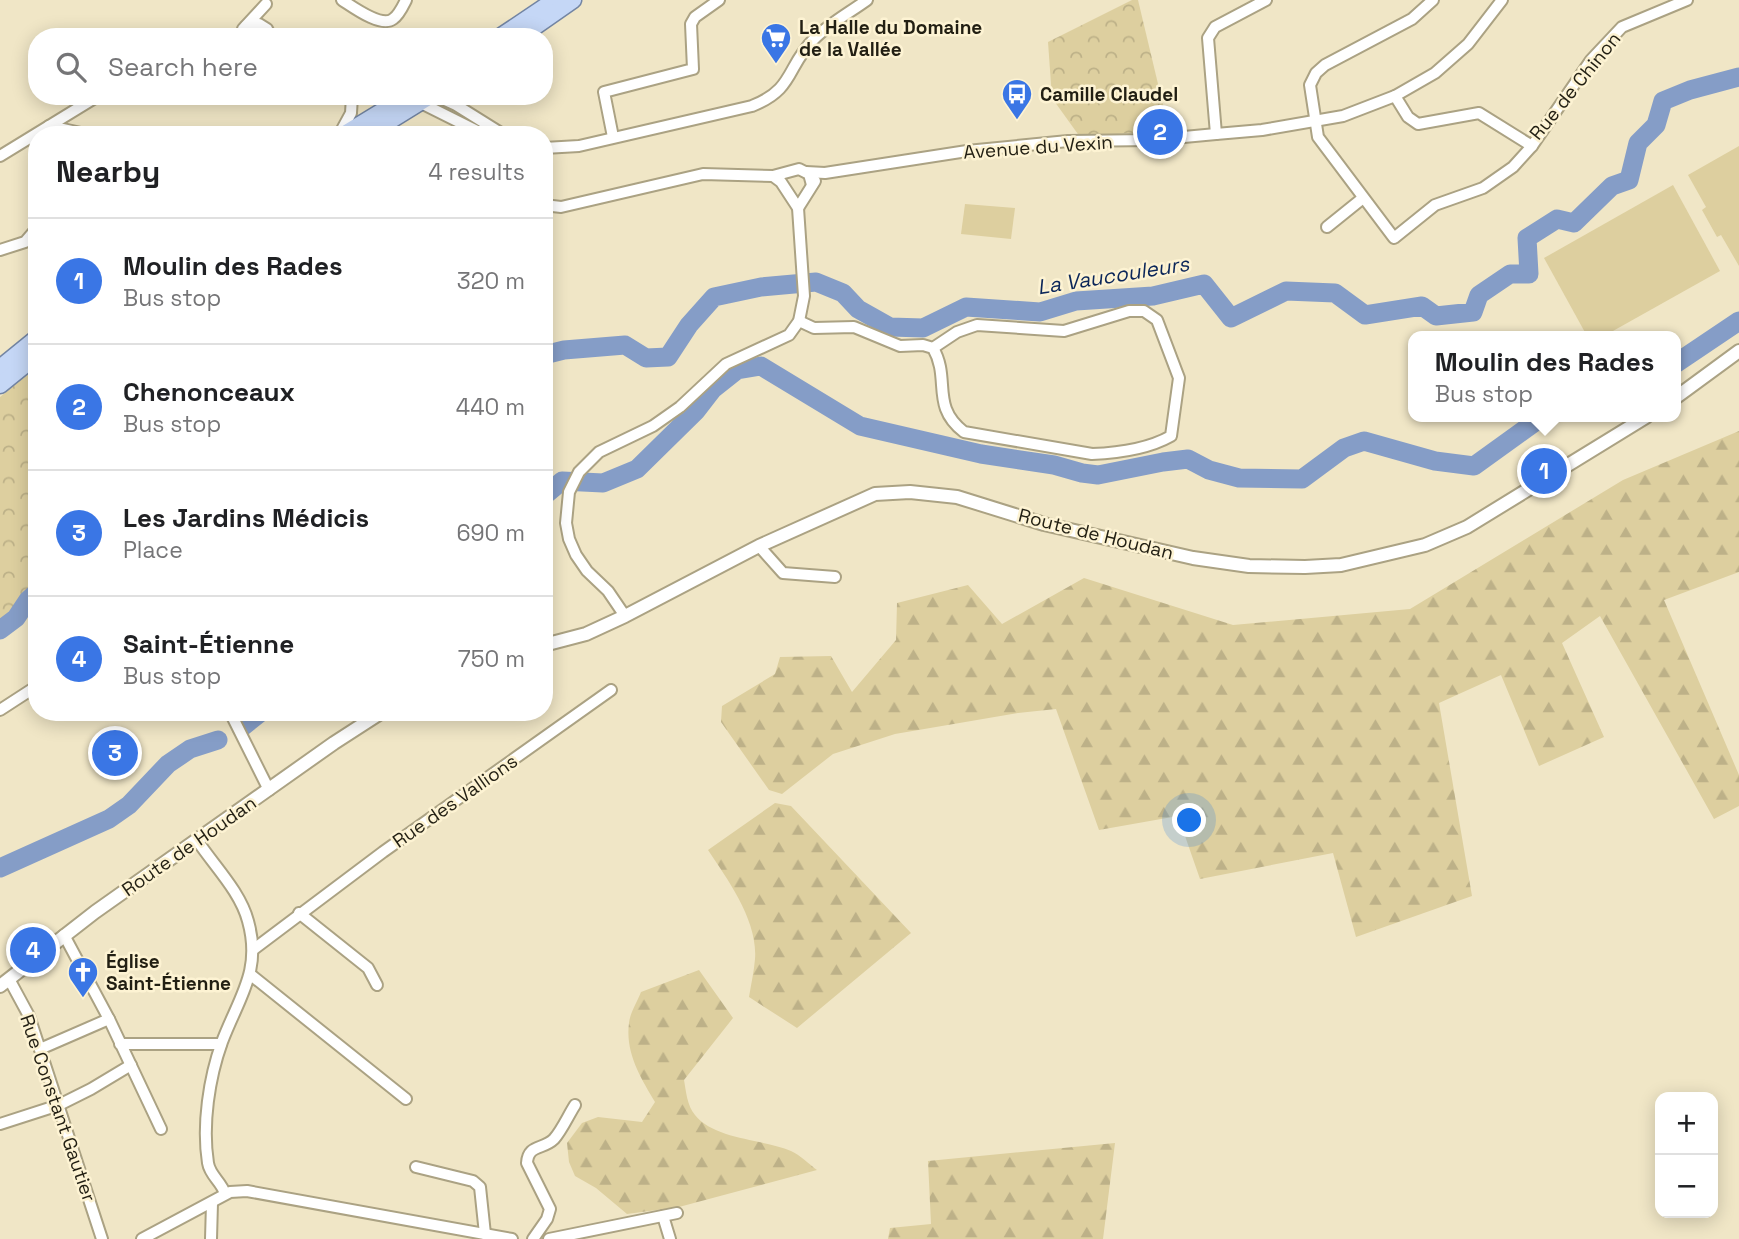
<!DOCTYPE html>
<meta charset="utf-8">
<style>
:root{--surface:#fff;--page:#f6f6f6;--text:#202124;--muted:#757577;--line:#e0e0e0;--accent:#3a76e5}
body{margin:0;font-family:"Space Grotesk",sans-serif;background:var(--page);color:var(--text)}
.controls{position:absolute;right:21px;bottom:21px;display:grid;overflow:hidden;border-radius:14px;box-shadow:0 4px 18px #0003}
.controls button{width:63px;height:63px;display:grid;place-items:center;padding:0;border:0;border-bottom:2px solid var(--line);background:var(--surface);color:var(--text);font:35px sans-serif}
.you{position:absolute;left:1190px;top:821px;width:24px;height:24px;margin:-18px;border:5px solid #fff;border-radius:50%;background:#1a73e8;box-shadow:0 0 0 10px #1a73e833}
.badge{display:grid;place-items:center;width:46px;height:46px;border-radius:50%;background:var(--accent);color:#fff;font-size:23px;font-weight:700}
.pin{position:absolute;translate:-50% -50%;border:4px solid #fff;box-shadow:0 2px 7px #0006}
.popup{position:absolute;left:1408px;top:331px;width:273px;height:91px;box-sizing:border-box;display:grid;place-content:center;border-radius:14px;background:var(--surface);filter:drop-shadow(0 2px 5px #0005);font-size:23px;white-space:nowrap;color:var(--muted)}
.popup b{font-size:26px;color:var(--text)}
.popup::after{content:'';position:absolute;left:50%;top:100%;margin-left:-14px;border:14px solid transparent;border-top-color:var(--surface)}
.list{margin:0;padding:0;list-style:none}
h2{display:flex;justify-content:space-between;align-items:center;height:91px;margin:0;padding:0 28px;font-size:30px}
h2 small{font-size:23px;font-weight:400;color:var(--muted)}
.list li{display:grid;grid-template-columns:46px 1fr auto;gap:21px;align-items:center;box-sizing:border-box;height:126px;padding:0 28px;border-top:2px solid var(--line)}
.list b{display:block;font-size:26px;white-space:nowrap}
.list p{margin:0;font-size:23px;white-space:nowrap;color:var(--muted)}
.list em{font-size:23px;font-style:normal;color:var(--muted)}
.icon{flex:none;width:38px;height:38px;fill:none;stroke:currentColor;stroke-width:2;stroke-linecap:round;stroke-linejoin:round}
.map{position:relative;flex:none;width:1739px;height:1239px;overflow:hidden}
.search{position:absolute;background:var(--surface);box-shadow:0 4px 18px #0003;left:28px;top:28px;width:525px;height:77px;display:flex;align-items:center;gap:18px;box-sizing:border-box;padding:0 24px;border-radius:28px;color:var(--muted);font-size:26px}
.panel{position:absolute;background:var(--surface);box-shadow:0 4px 18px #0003;left:28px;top:126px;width:525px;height:595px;border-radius:28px}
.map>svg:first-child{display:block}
.grass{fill:#ddcf9f}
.forest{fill:url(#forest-firs)}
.park{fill:url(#park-crowns)}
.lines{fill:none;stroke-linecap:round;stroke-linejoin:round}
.river{stroke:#859dc7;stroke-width:19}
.minor-casing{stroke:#aba283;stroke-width:14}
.tertiary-casing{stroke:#aba283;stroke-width:16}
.primary-casing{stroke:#7385a3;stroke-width:19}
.minor{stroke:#fff;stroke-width:10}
.tertiary{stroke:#fff;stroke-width:12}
.primary{stroke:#c5d7f6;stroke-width:16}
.labels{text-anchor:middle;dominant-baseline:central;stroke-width:5;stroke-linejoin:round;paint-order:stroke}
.poi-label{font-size:19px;font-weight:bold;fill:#221f13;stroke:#fdf3d3;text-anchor:start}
.street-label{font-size:19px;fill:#221f13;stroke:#fdf3d3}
.water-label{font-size:21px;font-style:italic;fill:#0b2659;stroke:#fdf3d3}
</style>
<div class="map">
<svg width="1739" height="1239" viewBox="0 0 1739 1239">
<defs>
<pattern id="forest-firs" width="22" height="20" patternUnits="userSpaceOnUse" patternTransform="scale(1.75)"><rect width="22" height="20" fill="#ddcf9f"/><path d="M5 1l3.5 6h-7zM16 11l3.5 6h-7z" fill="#bdb188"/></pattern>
<pattern id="park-crowns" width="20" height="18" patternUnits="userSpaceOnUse" patternTransform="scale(1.75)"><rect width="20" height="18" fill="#ddcf9f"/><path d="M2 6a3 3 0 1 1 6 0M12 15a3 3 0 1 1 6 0" fill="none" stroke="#bdb188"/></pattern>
</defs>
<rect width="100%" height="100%" fill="#f0e6c6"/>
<g class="grass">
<path d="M1739,146V266L1721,235L1717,237L1702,210L1706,207L1688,175Z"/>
<path d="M1673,185L1720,271L1604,336H1587L1544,258Z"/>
<path d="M965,204L1015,208L1011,239L961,234Z"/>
</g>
<g class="forest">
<path d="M1739,431V572L1664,600L1739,775V806L1714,819L1600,616L1562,643L1604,737L1539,766L1501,675L1439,703L1472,896L1356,937L1333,853L1200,879L1178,816L1099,830L1056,709L1018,713L895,734L833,754L782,794L769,790L721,722L722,706L775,674L780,657L831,656L852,692L896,640L897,603L968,585L1002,624L1084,578L1233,625L1410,609L1623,480Z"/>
<path d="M775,803L791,806L911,933L797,1028L749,997C751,984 754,972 755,959C758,921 728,880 708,850Z"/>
<path d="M699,970L733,1018L684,1080C686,1091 687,1106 695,1115C715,1140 764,1139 791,1151C800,1155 809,1164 817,1170L679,1207L627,1214L596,1188L575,1176L569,1162L567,1143L582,1123L598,1117L642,1122L655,1102C641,1078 625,1053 629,1023C630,1013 637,1002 641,992Z"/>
<path d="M1115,1143L1103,1239H888L890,1228L931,1224L928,1161Z"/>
</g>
<g class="park">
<path d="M1132,0H1138L1169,130L1080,137L1052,98L1048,42Z"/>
<path d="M37,367V601L0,634V397Z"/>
</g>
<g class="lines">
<g class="river">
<path d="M544,355L564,350L625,345L646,358L668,357L689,325L714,297L761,287L816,282L843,293L858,309L890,327L923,328L966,307L1040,312L1076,301L1153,296L1204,284L1231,318L1286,291L1335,293L1365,315L1422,306L1436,316L1473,312L1479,295L1510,274H1529L1527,238L1557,219L1574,223L1612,186L1629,180L1638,143L1656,125L1663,101L1690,90L1739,77"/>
<path d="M1675,364L1739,321"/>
<path d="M544,496L562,481L603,483L637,469L696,411L713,389L737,370L761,366L860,426L981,454L1054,465L1082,473L1098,475L1163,462L1188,459L1209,470L1239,478L1302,479L1344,448L1364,441L1435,461L1474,466L1542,417"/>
<path d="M0,630L16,618L28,600L37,592"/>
<path d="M241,728L261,712"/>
<path d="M0,868L109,819L129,805L168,764L190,749L218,740"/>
</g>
<g class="minor-casing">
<g id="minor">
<path d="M342,0C353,7 381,28 393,19C399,15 403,6 406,0"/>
<path d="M1433,0L1412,19L1325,65L1316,73L1310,85L1318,137L1394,238L1435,205L1483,188L1513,167L1532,146L1591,60L1622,27L1687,0"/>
<path d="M246,26L259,24L267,29L271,37"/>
<path d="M241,37L243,29L266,4"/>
<path d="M436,96L456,105L504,135"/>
<path d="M1395,96L1408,117L1418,124L1479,113L1532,146"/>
<path d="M417,101L485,135"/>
<path d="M49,126L90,135"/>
<path d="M1216,134L1208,38L1215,27L1266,0"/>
<path d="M339,135L351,113L352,96"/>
<path d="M613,137L604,92L693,69L691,24L695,17L719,0"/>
<path d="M544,148L579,146L752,106C795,89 786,67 814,39C830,23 849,13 867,0"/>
<path d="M0,156L98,96"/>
<path d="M806,172L825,173L967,151L1068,141L1152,140L1216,134L1262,130L1343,116L1395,96L1435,73L1468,44L1502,0"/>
<path d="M544,205L561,207L703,174L773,176L799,169L809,174L812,185"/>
<path d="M798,208L815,181"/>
<path d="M1327,227L1363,198"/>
<path d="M0,250L25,242L37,228"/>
<path d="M799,321L814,328L854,327L900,346L923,345L933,348C951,379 930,406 964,432L1092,454C1118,453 1148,449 1171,436L1179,378L1157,320L1144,311H1129L1064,331L977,325L957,332L933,348"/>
<path d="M759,546L783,573L835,577"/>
<path d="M625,616L608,591L587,571L576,555L569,539L566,523L569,492L579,472L599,452L653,426L680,407L726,364L789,335L799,321L804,296L798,208L781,182L773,176"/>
<path d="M0,710L37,686"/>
<path d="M230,712L269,790"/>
<path d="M197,840C214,866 240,891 248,921C262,971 239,997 222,1042C209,1078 202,1125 208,1163C210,1176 222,1182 225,1194"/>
<path d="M299,913L368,968L377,985"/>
<path d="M64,935L109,1019L161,1129"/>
<path d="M254,949L383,852L611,690"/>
<path d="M251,975L406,1099"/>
<path d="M9,979L29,1016L102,1239"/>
<path d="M120,1044H221"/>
<path d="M40,1049L109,1019"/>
<path d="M0,1124L59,1105L91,1089L131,1065"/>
<path d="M416,1167L473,1181L480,1187L485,1234"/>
<path d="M663,1216L670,1239"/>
<path d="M142,1239L230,1192L247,1191L512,1239"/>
<path d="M211,1239L212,1203"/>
<path d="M533,1239L547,1219L550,1209L527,1163C528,1144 543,1150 554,1139C562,1130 568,1116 575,1105"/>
<path d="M549,1239L677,1213"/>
</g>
</g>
<g class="tertiary-casing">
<g id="tertiary">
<path d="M1675,398L1739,351"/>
<path d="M544,645L586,634L625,616L759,546L875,494L910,492L957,497L1044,524L1193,558L1249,566L1305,567L1341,565L1425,545L1467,527L1646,417"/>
<path d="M0,986L95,912L334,743L382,712"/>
</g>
</g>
<g class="primary-casing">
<g id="primary">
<path d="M500,37L555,0"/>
<path d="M520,37L573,0"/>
<path d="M343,135L407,96"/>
<path d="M367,135L430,96"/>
<path d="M0,368L37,338"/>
<path d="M0,385L37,355"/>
</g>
</g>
<use href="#minor" class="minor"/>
<use href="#tertiary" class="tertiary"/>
<use href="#primary" class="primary"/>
</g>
<defs>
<g id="supermarket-pin" transform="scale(1.575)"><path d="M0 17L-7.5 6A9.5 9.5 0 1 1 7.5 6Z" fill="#3a76e5" stroke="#fdf3d3"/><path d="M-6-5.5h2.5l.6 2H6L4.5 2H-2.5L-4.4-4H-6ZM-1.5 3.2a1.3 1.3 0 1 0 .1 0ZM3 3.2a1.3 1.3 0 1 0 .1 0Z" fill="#fff"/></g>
<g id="bus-pin" transform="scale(1.575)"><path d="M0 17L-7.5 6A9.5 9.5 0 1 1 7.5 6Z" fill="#3a76e5" stroke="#fdf3d3"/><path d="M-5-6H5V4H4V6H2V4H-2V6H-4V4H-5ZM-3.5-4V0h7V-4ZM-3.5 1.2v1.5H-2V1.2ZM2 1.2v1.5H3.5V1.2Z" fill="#fff"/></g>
<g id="church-pin" transform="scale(1.575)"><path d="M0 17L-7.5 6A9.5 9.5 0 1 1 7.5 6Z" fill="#3a76e5" stroke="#fdf3d3"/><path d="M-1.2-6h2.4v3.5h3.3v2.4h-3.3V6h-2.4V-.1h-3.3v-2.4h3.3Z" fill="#fff"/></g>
</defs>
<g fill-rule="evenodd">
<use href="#supermarket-pin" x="776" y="38"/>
<use href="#bus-pin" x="1017" y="94"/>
<use href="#church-pin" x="83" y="972"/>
</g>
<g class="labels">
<g class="poi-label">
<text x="799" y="27">La Halle du Domaine<tspan x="799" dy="22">de la Vallée</tspan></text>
<text x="1040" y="94">Camille Claudel</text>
<text x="106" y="961">Église<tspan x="106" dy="22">Saint-Étienne</tspan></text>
</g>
<g class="street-label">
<text transform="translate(1575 86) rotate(-51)">Rue de Chinon</text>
<text transform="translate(1038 147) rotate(-4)">Avenue du Vexin</text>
<text transform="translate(1096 534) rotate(14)">Route de Houdan</text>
<text transform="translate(455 801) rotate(-35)">Rue des Vallions</text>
<text transform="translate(189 846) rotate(-35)">Route de Houdan</text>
<text transform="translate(58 1108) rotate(71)">Rue Constant Gautier</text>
</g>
<g class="water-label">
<text transform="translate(1113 275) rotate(-9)">La Vaucouleurs</text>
</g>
</g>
</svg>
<div class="controls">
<button>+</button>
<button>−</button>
</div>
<div class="you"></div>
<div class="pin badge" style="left:1544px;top:471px">1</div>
<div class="popup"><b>Moulin des Rades</b>Bus stop</div>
<div class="pin badge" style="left:1160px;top:132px">2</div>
<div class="pin badge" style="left:115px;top:753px">3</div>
<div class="pin badge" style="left:33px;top:950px">4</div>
<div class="search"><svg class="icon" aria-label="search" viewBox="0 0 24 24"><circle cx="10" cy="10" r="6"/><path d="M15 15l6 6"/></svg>Search here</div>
<section class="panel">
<h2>Nearby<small>4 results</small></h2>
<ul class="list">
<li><span class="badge">1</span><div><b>Moulin des Rades</b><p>Bus stop</p></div><em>320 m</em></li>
<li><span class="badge">2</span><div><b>Chenonceaux</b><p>Bus stop</p></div><em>440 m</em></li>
<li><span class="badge">3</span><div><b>Les Jardins Médicis</b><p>Place</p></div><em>690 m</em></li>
<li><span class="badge">4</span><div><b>Saint-Étienne</b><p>Bus stop</p></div><em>750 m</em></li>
</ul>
</section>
</div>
